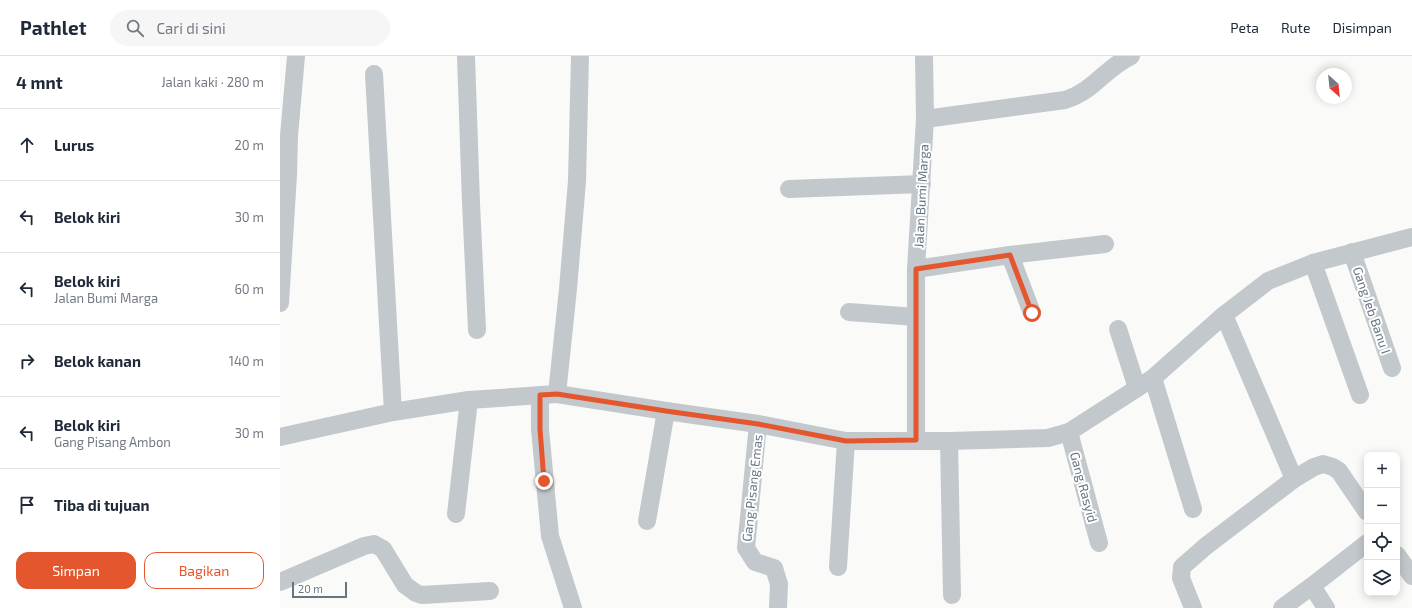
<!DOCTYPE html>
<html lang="id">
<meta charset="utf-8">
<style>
:root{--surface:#fff;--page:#f6f6f7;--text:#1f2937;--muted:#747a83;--line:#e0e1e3;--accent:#e4572e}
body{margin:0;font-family:"Exo 2",sans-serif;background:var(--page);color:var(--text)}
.controls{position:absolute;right:12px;bottom:12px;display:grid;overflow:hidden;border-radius:8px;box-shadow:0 2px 10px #0003}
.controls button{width:36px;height:36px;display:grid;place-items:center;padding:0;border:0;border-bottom:1px solid var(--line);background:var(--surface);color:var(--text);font:20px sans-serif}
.compass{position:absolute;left:1036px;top:12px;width:36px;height:36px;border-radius:50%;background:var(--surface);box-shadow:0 2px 10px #0003;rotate:153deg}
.scale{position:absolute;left:12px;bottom:10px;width:55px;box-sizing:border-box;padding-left:4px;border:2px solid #657683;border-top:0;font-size:11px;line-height:14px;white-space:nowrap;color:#657683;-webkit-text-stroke:3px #fff;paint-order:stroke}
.stop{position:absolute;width:12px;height:12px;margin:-9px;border:3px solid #e4572e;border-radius:50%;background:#fff}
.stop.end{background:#e4572e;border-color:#fff;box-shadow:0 1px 4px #0008}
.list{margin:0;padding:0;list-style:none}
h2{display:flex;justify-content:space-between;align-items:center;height:52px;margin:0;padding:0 16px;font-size:17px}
h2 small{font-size:13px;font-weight:400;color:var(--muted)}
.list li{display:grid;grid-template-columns:26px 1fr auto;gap:12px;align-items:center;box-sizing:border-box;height:72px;padding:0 16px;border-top:1px solid var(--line)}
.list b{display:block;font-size:15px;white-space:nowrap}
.list p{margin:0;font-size:13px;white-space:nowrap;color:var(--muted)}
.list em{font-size:13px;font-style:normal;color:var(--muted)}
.actions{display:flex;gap:8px;padding:12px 16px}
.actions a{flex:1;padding:9px 0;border:1px solid var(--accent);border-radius:12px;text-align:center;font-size:14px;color:var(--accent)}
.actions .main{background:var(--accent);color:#fff}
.icon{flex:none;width:22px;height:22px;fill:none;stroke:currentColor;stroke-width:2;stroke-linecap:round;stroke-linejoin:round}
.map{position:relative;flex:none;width:1132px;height:552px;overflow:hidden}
header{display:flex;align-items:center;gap:24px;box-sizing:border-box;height:56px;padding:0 20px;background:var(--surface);border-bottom:1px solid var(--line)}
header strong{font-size:19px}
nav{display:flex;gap:22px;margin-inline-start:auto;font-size:14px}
.search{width:280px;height:36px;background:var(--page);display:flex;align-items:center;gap:10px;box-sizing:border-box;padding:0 14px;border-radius:22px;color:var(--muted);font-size:15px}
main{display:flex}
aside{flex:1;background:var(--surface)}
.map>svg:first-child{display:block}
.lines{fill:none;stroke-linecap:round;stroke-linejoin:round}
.street{stroke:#c3c8cc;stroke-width:18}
.route{stroke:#e4572e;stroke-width:5}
.labels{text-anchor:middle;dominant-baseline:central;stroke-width:4;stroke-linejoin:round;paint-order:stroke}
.street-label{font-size:13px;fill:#657683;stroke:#fff}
</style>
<header>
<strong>Pathlet</strong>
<div class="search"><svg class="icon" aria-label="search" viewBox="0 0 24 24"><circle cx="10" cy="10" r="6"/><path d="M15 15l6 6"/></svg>Cari di sini</div>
<nav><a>Peta</a><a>Rute</a><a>Disimpan</a></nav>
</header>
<main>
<aside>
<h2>4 mnt<small>Jalan kaki · 280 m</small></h2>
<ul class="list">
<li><svg class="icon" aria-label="ahead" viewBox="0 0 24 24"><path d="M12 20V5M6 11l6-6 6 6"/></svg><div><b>Lurus</b></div><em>20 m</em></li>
<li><svg class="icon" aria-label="left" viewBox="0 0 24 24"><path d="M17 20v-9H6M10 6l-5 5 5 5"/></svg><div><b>Belok kiri</b></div><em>30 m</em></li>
<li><svg class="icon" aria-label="left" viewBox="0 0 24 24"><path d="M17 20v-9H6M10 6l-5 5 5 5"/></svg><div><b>Belok kiri</b><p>Jalan Bumi Marga</p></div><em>60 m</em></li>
<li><svg class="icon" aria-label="right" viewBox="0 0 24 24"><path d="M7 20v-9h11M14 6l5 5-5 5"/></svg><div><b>Belok kanan</b></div><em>140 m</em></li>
<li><svg class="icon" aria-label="left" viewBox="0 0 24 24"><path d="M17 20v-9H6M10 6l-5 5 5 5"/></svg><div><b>Belok kiri</b><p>Gang Pisang Ambon</p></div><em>30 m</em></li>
<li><svg class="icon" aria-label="arrive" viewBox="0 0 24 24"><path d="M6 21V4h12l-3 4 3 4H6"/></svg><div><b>Tiba di tujuan</b></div></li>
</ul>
<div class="actions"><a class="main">Simpan</a><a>Bagikan</a></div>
</aside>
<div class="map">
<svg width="1132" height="552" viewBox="0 0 1132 552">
<rect width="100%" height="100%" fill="#fafaf8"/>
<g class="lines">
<g class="street">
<path d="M186,0L191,147L197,274"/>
<path d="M94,18L113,356"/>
<path d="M645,63L785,44C814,35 825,12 851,0"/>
<path d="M509,133L642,128"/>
<path d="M1072,196L1112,312"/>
<path d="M730,199L825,188"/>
<path d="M1033,207L1080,339"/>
<path d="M636,213L730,199L752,257"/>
<path d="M0,247L8,119L9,80L16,0"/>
<path d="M569,256L636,261"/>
<path d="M944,259L1014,423"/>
<path d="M838,273L857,332"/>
<path d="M873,322L913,453"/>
<path d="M277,338L288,233L297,125L300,0"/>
<path d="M260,339V373L270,480L293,552"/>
<path d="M478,368L466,492L475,506L494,512L499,528L498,552"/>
<path d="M789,376L819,487"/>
<path d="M0,381L113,356L189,344L277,338L386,355L478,368L566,385H669L768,382L789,376L873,322L944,259L988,225L1033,207L1132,181"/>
<path d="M636,384V213L645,63L644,0"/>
<path d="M669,385L672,539"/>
<path d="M176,458L189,344"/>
<path d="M367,465L386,355"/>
<path d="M1117,499L1132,520"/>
<path d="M558,511L566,385"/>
<path d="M0,526L84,490L94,488L103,493L125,529L136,537L142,539L210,535"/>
<path d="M1032,530L1046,552"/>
<path d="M913,552L901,522L902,511L926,490L1014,423L1034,411L1043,408L1053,411L1059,415L1087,456"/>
<path d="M1002,552L1032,530L1087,487"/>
</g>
</g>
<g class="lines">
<path class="route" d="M264,425L260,373V339L277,338L386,355L478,368L566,385L636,384V213L730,199L752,257"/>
</g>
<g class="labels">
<g class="street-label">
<text transform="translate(641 140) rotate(-87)">Jalan Bumi Marga</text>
<text transform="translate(1092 254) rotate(71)">Gang Jeb Banu I</text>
<text transform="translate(804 431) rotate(75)">Gang Rasyid</text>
<text transform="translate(472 432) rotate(-84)">Gang Pisang Emas</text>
</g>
</g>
</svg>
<div class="controls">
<button>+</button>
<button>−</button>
<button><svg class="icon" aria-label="locate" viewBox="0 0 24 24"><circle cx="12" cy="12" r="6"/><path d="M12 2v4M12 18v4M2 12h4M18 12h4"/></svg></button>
<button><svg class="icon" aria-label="layers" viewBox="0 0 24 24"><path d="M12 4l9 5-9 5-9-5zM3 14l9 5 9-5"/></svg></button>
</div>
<svg class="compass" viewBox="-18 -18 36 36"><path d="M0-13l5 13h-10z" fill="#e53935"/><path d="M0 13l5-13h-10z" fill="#747a83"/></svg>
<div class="scale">20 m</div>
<div class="stop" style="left:752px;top:257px"></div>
<div class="stop end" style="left:264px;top:425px"></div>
</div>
</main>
